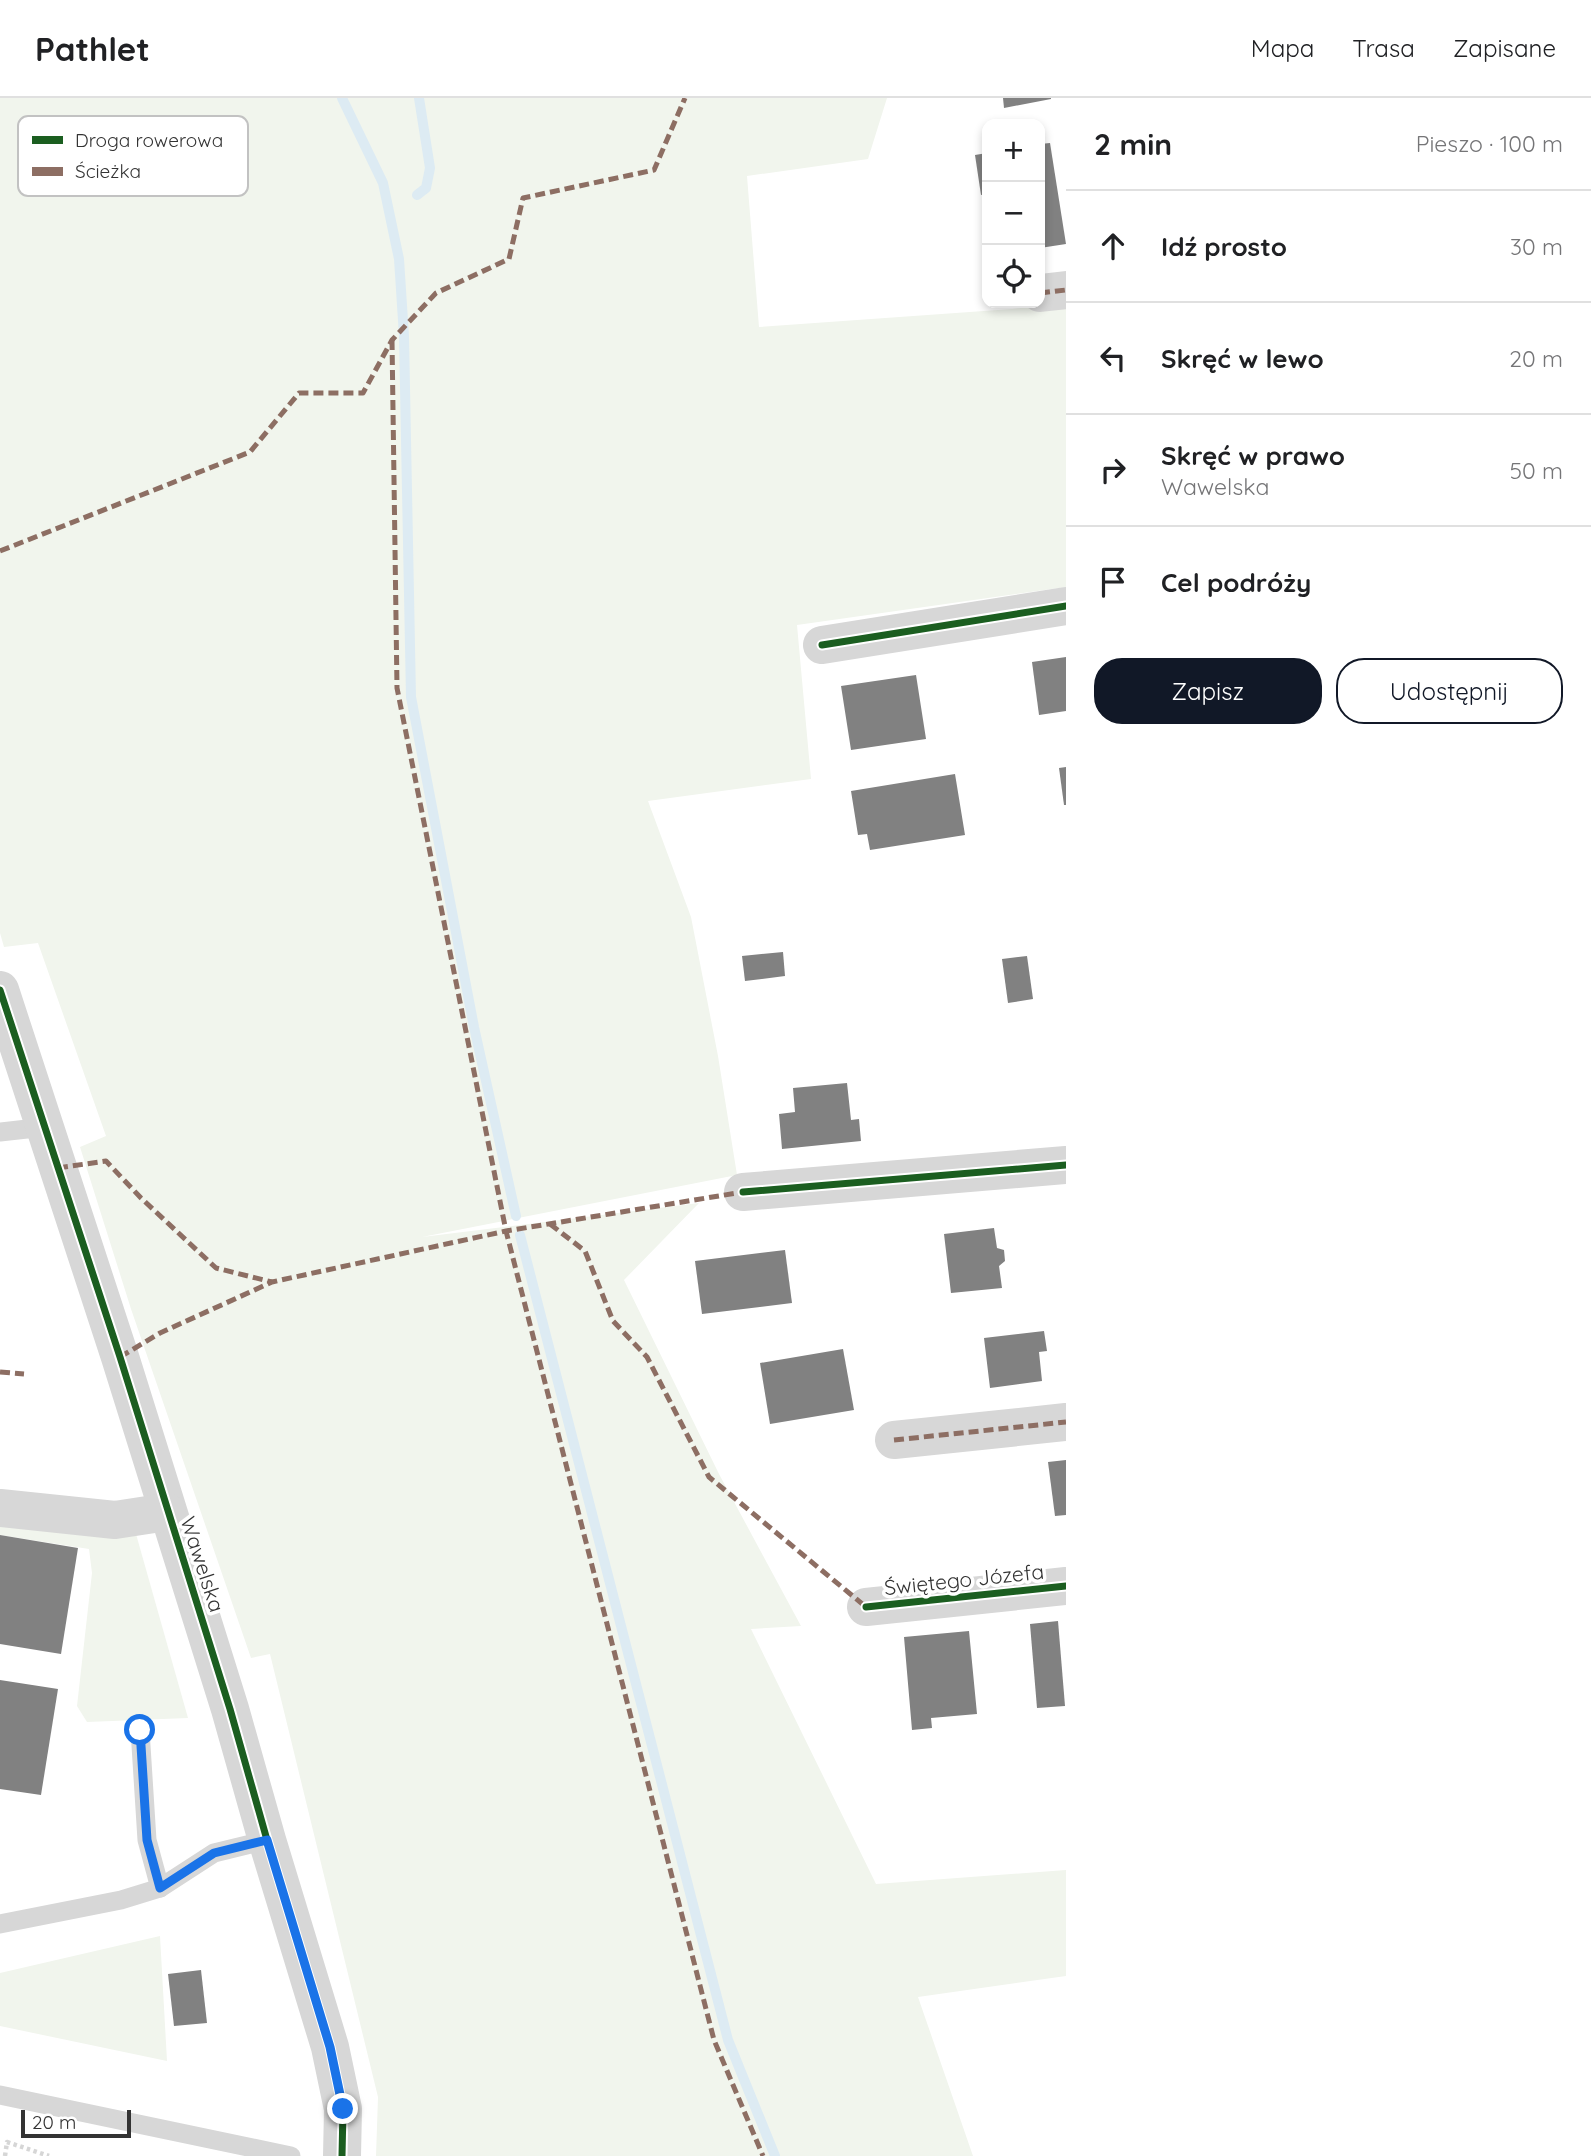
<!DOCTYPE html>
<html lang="pl">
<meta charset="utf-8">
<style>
:root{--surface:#fff;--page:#f2f2f2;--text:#202124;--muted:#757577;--line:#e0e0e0;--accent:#111827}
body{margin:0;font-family:Quicksand,sans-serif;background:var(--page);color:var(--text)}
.controls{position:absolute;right:21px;top:21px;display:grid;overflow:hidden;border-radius:14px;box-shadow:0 4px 10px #0003}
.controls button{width:63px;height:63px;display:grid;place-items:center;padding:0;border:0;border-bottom:2px solid var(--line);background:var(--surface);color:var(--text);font:35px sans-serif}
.scale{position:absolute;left:21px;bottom:18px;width:110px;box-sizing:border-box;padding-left:7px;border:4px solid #333;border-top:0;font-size:19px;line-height:24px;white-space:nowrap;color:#333;-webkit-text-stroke:5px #fff;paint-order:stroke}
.stop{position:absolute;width:21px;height:21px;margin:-16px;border:5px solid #1a73e8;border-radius:50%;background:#fff}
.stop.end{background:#1a73e8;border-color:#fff;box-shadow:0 2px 7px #0008}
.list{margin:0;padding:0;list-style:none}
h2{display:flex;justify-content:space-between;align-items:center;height:91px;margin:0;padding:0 28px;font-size:30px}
h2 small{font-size:23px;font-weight:400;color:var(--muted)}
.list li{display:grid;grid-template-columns:46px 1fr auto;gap:21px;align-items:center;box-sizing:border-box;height:112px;padding:0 28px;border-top:2px solid var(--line)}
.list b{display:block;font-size:26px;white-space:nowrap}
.list p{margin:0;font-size:23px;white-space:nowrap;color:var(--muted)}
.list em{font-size:23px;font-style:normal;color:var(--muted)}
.actions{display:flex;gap:14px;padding:21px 28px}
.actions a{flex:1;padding:16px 0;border:2px solid var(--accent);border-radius:28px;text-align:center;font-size:24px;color:var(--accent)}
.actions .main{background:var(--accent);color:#fff}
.icon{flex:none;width:38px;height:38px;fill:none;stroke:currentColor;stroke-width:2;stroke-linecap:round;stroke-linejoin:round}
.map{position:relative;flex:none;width:1066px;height:2058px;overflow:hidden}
header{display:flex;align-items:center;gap:42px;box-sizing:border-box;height:98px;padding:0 35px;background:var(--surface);border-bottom:2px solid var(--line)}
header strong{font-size:33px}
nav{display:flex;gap:38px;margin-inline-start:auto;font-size:24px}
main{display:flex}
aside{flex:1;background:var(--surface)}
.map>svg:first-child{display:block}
.green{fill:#f1f5ed}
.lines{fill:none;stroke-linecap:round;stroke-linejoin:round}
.stream{stroke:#ddebf3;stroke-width:10}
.building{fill:#818181}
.path{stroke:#d6d6d6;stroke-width:4.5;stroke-dasharray:3.5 3.5;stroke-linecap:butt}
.lane{stroke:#d7d7d7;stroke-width:19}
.street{stroke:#d7d7d7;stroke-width:38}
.quiet{stroke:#8d6e63;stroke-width:5;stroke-dasharray:10 5;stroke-linecap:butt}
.cycleway-casing{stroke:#fff;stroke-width:11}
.cycleway{stroke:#1b5e20;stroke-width:7}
.route{stroke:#1a73e8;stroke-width:9}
.labels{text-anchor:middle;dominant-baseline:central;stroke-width:7;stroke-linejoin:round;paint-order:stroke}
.street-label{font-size:21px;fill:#333;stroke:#fff}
.key{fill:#fff;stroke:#c2c2c2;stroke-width:2}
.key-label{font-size:19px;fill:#333}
</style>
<header>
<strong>Pathlet</strong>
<nav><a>Mapa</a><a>Trasa</a><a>Zapisane</a></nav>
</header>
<main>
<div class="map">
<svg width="1066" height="2058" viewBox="0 0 1066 2058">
<rect width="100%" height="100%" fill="#fff"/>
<g class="green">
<path d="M0,0H887L868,61L747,78L759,229L1012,211L1066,205V489L797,527L811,681L648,703L691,819L718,958L737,1077L422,1139L699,1105L624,1182L719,1376L801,1528L751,1531L876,1786L1066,1772V1878L918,1899L973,2058H376L378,1999L270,1556L251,1560L131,1211L80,1049L106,1038L38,845L4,849L0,835Z"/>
<path d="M0,1424L136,1436L188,1620L87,1624L77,1608L92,1475L89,1451L0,1437Z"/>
<path d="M160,1838L167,1963L0,1928V1875Z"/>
</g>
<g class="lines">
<g class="stream">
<path d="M342,0L383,85L399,161L404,238L411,599L474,929L516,1118"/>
<path d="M417,97L426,90L430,70L419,0"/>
<path d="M520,1137L728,1942L775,2058"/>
</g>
</g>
<g class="building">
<path d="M1003,0H1051V1L1004,10Z"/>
<path d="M1050,45L1066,146L1040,150V46Z"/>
<path d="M987,55V96L981,97L975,57Z"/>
<path d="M1066,559V613L1039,617L1032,564Z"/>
<path d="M916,577L926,641L851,652L841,588Z"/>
<path d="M1066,669V707H1064L1059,670Z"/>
<path d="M955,676L965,737L870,752L867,736L858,737L851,693Z"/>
<path d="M783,854L785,878L745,883L742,858Z"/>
<path d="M1027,858L1033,901L1008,905L1002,861Z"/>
<path d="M847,985L851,1022L859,1021L861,1043L782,1051L779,1016L795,1014L793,990Z"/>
<path d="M994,1130L997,1150L1004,1152L1005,1163L999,1168L1002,1190L951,1195L944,1136Z"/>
<path d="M785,1152L792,1205L702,1216L695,1163Z"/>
<path d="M1044,1233L1047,1253L1039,1254L1042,1283L990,1290L984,1240Z"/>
<path d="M843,1251L854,1312L770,1326L760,1265Z"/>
<path d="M1066,1362V1417L1055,1418L1048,1364Z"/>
<path d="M0,1437L78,1450L61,1556L0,1546Z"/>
<path d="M1058,1523L1065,1608L1037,1610L1030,1526Z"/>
<path d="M969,1533L977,1616L931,1620L932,1630L912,1632L904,1539Z"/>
<path d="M0,1582L58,1591L41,1697L0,1691Z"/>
<path d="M201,1872L207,1925L174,1928L168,1876Z"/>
</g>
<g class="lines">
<path class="path" d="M5,2058L7,2044L49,2058"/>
<g class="lane">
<path d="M0,1034L45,1029"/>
<path d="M140,1632L147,1742L160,1790"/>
<path d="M0,1826L121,1802L160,1790L214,1755L267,1742"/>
<path d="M0,1997L291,2058"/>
</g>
<g class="street">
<path d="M1040,195L1066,192"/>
<path d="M822,547L1066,508"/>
<path d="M0,892L120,1259L230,1611L267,1742L330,1949L343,2011L342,2058"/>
<path d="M743,1094L1066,1067"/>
<path d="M894,1342L1066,1324"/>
<path d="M0,1410L115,1422L167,1414"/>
<path d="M866,1509L1066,1488"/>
</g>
<g class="quiet">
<path d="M1040,195L1066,192"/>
<path d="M392,242L397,590L506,1133L714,1942L763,2058"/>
<path d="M0,453L250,354L299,295H363L392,242L436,195L509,161L523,100L654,72L685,0"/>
<path d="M58,1070L106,1063L141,1100L216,1170L272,1184"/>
<path d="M550,1126L585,1153L613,1223L647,1259L709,1379L866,1509H871"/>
<path d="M120,1259L160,1235L272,1184L506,1133L749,1093"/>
<path d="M0,1274L24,1276"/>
<path d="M894,1342L1066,1324"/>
</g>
<g class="cycleway-casing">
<g id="cycleway">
<path d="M822,547L1066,508"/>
<path d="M0,892L120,1259L230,1611L267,1742L330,1949L343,2011L342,2058"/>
<path d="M743,1094L1066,1067"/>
<path d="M866,1509L1066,1488"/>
</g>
</g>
<use href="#cycleway" class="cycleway"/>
</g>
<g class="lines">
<path class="route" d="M140,1632L147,1742L160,1790L214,1755L267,1742L330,1949L343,2011"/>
</g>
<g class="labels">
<g class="street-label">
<text transform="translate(203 1466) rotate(72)">Wawelska</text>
<text transform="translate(964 1481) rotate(-6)">Świętego Józefa</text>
</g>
</g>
<rect x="18" y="18" width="230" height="80" rx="10" class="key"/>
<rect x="32" y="38" width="31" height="8" fill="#1b5e20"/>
<rect x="32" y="69" width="31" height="9" fill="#8d6e63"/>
<g class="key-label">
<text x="75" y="49">Droga rowerowa</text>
<text x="75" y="80">Ścieżka</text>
</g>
</svg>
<div class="controls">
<button>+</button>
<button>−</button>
<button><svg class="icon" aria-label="locate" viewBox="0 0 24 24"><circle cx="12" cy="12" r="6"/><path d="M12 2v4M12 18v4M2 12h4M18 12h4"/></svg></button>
</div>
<div class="scale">20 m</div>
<div class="stop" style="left:140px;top:1632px"></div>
<div class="stop end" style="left:343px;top:2011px"></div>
</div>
<aside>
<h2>2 min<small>Pieszo · 100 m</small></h2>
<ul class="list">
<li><svg class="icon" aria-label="ahead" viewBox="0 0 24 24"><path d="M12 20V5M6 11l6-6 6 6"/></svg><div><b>Idź prosto</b></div><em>30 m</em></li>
<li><svg class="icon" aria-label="left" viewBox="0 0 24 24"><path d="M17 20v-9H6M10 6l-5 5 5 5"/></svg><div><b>Skręć w lewo</b></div><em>20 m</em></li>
<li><svg class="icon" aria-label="right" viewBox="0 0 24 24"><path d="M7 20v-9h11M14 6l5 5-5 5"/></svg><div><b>Skręć w prawo</b><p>Wawelska</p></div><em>50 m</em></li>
<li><svg class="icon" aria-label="arrive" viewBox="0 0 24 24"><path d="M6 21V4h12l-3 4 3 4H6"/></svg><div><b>Cel podróży</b></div></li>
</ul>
<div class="actions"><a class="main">Zapisz</a><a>Udostępnij</a></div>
</aside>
</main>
